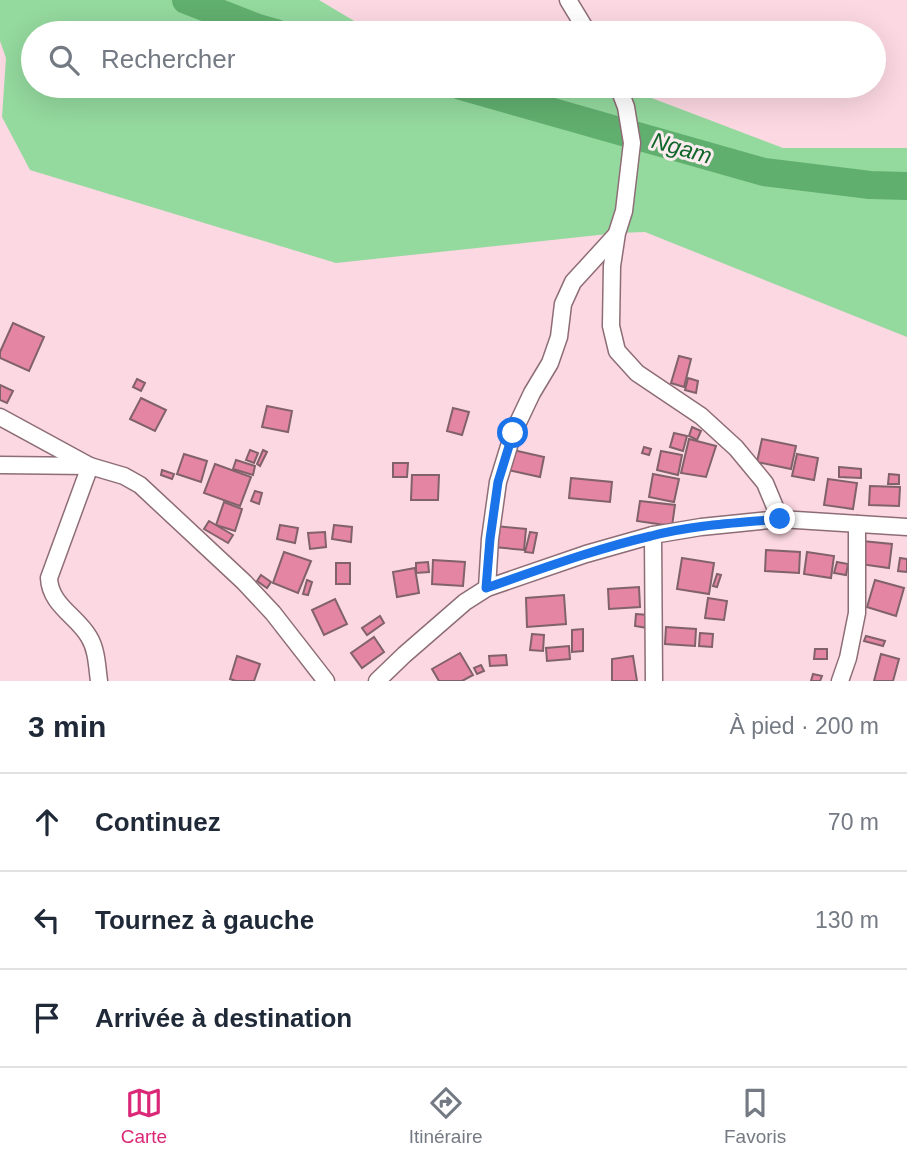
<!DOCTYPE html>
<html lang="fr">
<meta charset="utf-8">
<style>
:root{--surface:#fff;--page:#f2f2f3;--text:#1f2937;--muted:#747a83;--line:#e0e1e3;--accent:#db2777}
body{margin:0;font-family:Helvetica,sans-serif;background:var(--page);color:var(--text)}
.stop{position:absolute;width:21px;height:21px;margin:-16px;border:5px solid #1a73e8;border-radius:50%;background:#fff}
.stop.end{background:#1a73e8;border-color:#fff;box-shadow:0 2px 7px #0008}
.list{margin:0;padding:0;list-style:none}
h2{display:flex;justify-content:space-between;align-items:center;height:91px;margin:0;padding:0 28px;font-size:30px}
h2 small{font-size:23px;font-weight:400;color:var(--muted)}
.list li{display:grid;grid-template-columns:46px 1fr auto;gap:21px;align-items:center;box-sizing:border-box;height:98px;padding:0 28px;border-top:2px solid var(--line)}
.list b{display:block;font-size:26px;white-space:nowrap}
.list em{font-size:23px;font-style:normal;color:var(--muted)}
.icon{flex:none;width:38px;height:38px;fill:none;stroke:currentColor;stroke-width:2;stroke-linecap:round;stroke-linejoin:round}
.map{position:relative;flex:none;width:907px;height:681px;overflow:hidden}
.search{position:absolute;background:var(--surface);box-shadow:0 7px 28px #0002;left:21px;right:21px;top:21px;height:77px;display:flex;align-items:center;gap:18px;box-sizing:border-box;padding:0 24px;border-radius:38px;color:var(--muted);font-size:26px}
.sheet{height:385px;background:var(--surface)}
nav{display:flex;justify-content:space-around;align-items:center;box-sizing:border-box;height:98px;border-top:2px solid var(--line);background:var(--surface);font-size:19px;color:var(--muted)}
nav a{display:grid;justify-items:center;gap:4px}
nav .on{color:var(--accent)}
.map>svg:first-child{display:block}
.green{fill:#94d99e}
.lines{fill:none;stroke-linecap:round;stroke-linejoin:round}
.river{stroke:#61af6f;stroke-width:28}
.building{fill:#e485a4;stroke:#81626b;stroke-width:2}
.minor-casing{stroke:#8d6d76;stroke-width:19}
.minor{stroke:#fff;stroke-width:16}
.route{stroke:#1a73e8;stroke-width:9}
.labels{text-anchor:middle;dominant-baseline:central;stroke-width:6;stroke-linejoin:round;paint-order:stroke}
.water-label{font-size:23px;font-style:italic;fill:#10662a;stroke:#faecef}
</style>
<div class="map">
<svg width="907" height="681" viewBox="0 0 907 681">
<rect width="100%" height="100%" fill="#fcd8e2"/>
<path class="green" d="M0,0H319L366,28L378,33H33V86H620L783,148H907V337L645,232L617,233L336,263L30,170L2,117L6,58L0,41Z"/>
<g class="lines">
<g class="river">
<path d="M186,0L258,28L276,33"/>
<path d="M461,86L764,172L870,185L907,186"/>
</g>
</g>
<g class="building">
<path d="M703,86H722L717,93Z"/>
<path d="M13,323L44,337L29,371L0,358V352Z"/>
<path d="M679,356L691,359L684,387L671,383Z"/>
<path d="M688,378L698,381L696,393L685,390Z"/>
<path d="M137,379L145,383L141,391L133,387Z"/>
<path d="M0,385L13,391L7,403L0,400Z"/>
<path d="M141,398L166,410L155,431L130,419Z"/>
<path d="M267,406L292,411L288,432L262,427Z"/>
<path d="M453,408L469,412L462,435L447,431Z"/>
<path d="M692,427L701,431L697,440L689,436Z"/>
<path d="M674,433L687,436L683,451L670,447Z"/>
<path d="M689,439L716,446L706,477L681,473Z"/>
<path d="M762,439L796,446L791,469L757,462Z"/>
<path d="M644,447L651,449L649,455L642,453Z"/>
<path d="M250,450L258,453L254,463L246,460Z"/>
<path d="M263,450L267,452L260,466L257,464Z"/>
<path d="M513,450L544,457L540,477L508,470Z"/>
<path d="M661,451L682,455L678,475L657,470Z"/>
<path d="M184,454L207,461L201,482L177,474Z"/>
<path d="M797,454L818,458L814,480L792,476Z"/>
<path d="M236,460L255,466L253,475L233,469Z"/>
<path d="M393,463H408L407,477H393Z"/>
<path d="M215,464L251,477L240,506L204,493Z"/>
<path d="M839,467L861,469V478L839,477Z"/>
<path d="M162,470L174,474L172,479L161,475Z"/>
<path d="M653,474L679,479L674,502L649,497Z"/>
<path d="M889,474L899,475V484H888Z"/>
<path d="M412,475H439L438,500H411Z"/>
<path d="M571,478L612,482L610,502L569,498Z"/>
<path d="M828,479L857,483L853,509L824,505Z"/>
<path d="M870,486L900,487L899,506L869,505Z"/>
<path d="M255,491L262,493L259,504L251,501Z"/>
<path d="M640,501L675,505L672,526L637,521Z"/>
<path d="M224,502L242,509L235,531L216,525Z"/>
<path d="M209,521L233,535L228,543L204,529Z"/>
<path d="M280,525L298,528L295,543L277,539Z"/>
<path d="M334,525L352,527L351,542L332,539Z"/>
<path d="M496,526L526,529L524,550L494,547Z"/>
<path d="M325,532L326,547L310,549L308,533Z"/>
<path d="M530,532L537,533L533,553L525,552Z"/>
<path d="M862,541L892,544L889,568L860,564Z"/>
<path d="M766,550L800,552L799,573L765,571Z"/>
<path d="M284,552L311,561L298,593L273,583Z"/>
<path d="M807,552L834,556L831,578L804,574Z"/>
<path d="M682,558L714,563L709,594L677,589Z"/>
<path d="M900,558L907,559V572L898,571Z"/>
<path d="M433,560L465,562L463,586L432,584Z"/>
<path d="M428,562L429,572L416,573V563Z"/>
<path d="M837,562L848,564L846,575L834,573Z"/>
<rect x="336" y="563" width="14" height="21"/>
<path d="M415,568L419,593L397,597L393,572Z"/>
<path d="M717,574L721,575L717,587L713,586Z"/>
<path d="M261,575L271,582L267,588L257,581Z"/>
<path d="M307,580L312,582L308,595L303,594Z"/>
<path d="M875,580L904,588L896,616L867,607Z"/>
<path d="M639,587L640,607L609,609L608,589Z"/>
<path d="M564,595L566,624L527,627L526,598Z"/>
<path d="M708,598L727,601L724,620L705,618Z"/>
<path d="M335,599L347,624L324,635L312,610Z"/>
<path d="M636,614L648,615L647,628L635,626Z"/>
<path d="M380,616L384,623L367,635L362,628Z"/>
<path d="M666,627L696,629L695,646L665,644Z"/>
<path d="M583,629V651L572,652V630Z"/>
<path d="M700,633L713,634L712,647L699,646Z"/>
<path d="M532,634L544,635L543,651L530,650Z"/>
<path d="M866,636L885,641L883,646L864,641Z"/>
<path d="M374,637L384,652L362,668L351,653Z"/>
<path d="M569,646L570,659L547,661L546,648Z"/>
<path d="M815,649H827V659H814Z"/>
<path d="M460,653L473,675L462,681H439L432,669Z"/>
<path d="M881,654L899,659L893,681H874Z"/>
<path d="M506,655L507,665L490,666L489,656Z"/>
<path d="M237,656L260,664L254,681H236L230,679Z"/>
<path d="M633,656L637,681H612V659Z"/>
<path d="M481,665L484,671L477,674L474,668Z"/>
<path d="M813,674L822,676L820,681H811Z"/>
</g>
<g class="lines">
<g class="minor-casing">
<g id="minor">
<path d="M568,0L588,33"/>
<path d="M618,86L626,107L632,143L624,211L617,233L612,266L611,326L617,351L637,373L701,416L736,448L765,483L780,519"/>
<path d="M0,417L90,466L49,578C50,605 77,616 89,637C97,650 97,667 99,681"/>
<path d="M0,465L90,466L124,476L140,485L244,582L273,613L326,681"/>
<path d="M653,535L654,681"/>
<path d="M487,588L490,539L498,482L513,433L532,393L550,363L559,337L563,304L573,282L616,235"/>
<path d="M377,681L404,655L465,602L487,588L586,554L653,535L701,527L780,519L907,527"/>
<path d="M840,681L848,658L857,613V524"/>
</g>
</g>
<use href="#minor" class="minor"/>
</g>
<g class="lines">
<path class="route" d="M513,433L498,482L490,539L486,588C541,569 595,549 651,536C693,525 737,523 780,519"/>
</g>
<g class="labels">
<g class="water-label">
<text transform="translate(682 148) rotate(16)">Ngam</text>
</g>
</g>
</svg>
<div class="stop" style="left:513px;top:433px"></div>
<div class="stop end" style="left:780px;top:519px"></div>
<div class="search"><svg class="icon" aria-label="search" viewBox="0 0 24 24"><circle cx="10" cy="10" r="6"/><path d="M15 15l6 6"/></svg>Rechercher</div>
</div>
<section class="sheet">
<h2>3 min<small>À pied · 200 m</small></h2>
<ul class="list">
<li><svg class="icon" aria-label="ahead" viewBox="0 0 24 24"><path d="M12 20V5M6 11l6-6 6 6"/></svg><div><b>Continuez</b></div><em>70 m</em></li>
<li><svg class="icon" aria-label="left" viewBox="0 0 24 24"><path d="M17 20v-9H6M10 6l-5 5 5 5"/></svg><div><b>Tournez à gauche</b></div><em>130 m</em></li>
<li><svg class="icon" aria-label="arrive" viewBox="0 0 24 24"><path d="M6 21V4h12l-3 4 3 4H6"/></svg><div><b>Arrivée à destination</b></div></li>
</ul>
</section>
<nav>
<a class="on"><svg class="icon" aria-label="map" viewBox="0 0 24 24"><path d="M3 6l6-2 6 2 6-2v14l-6 2-6-2-6 2zM9 4v14M15 6v14"/></svg>Carte</a>
<a><svg class="icon" aria-label="directions" viewBox="0 0 24 24"><path d="M12 3l9 9-9 9-9-9zM9 14v-3h6M13 9l2 2-2 2"/></svg>Itinéraire</a>
<a><svg class="icon" aria-label="saved" viewBox="0 0 24 24"><path d="M7 4h10v16l-5-4-5 4z"/></svg>Favoris</a>
</nav>
